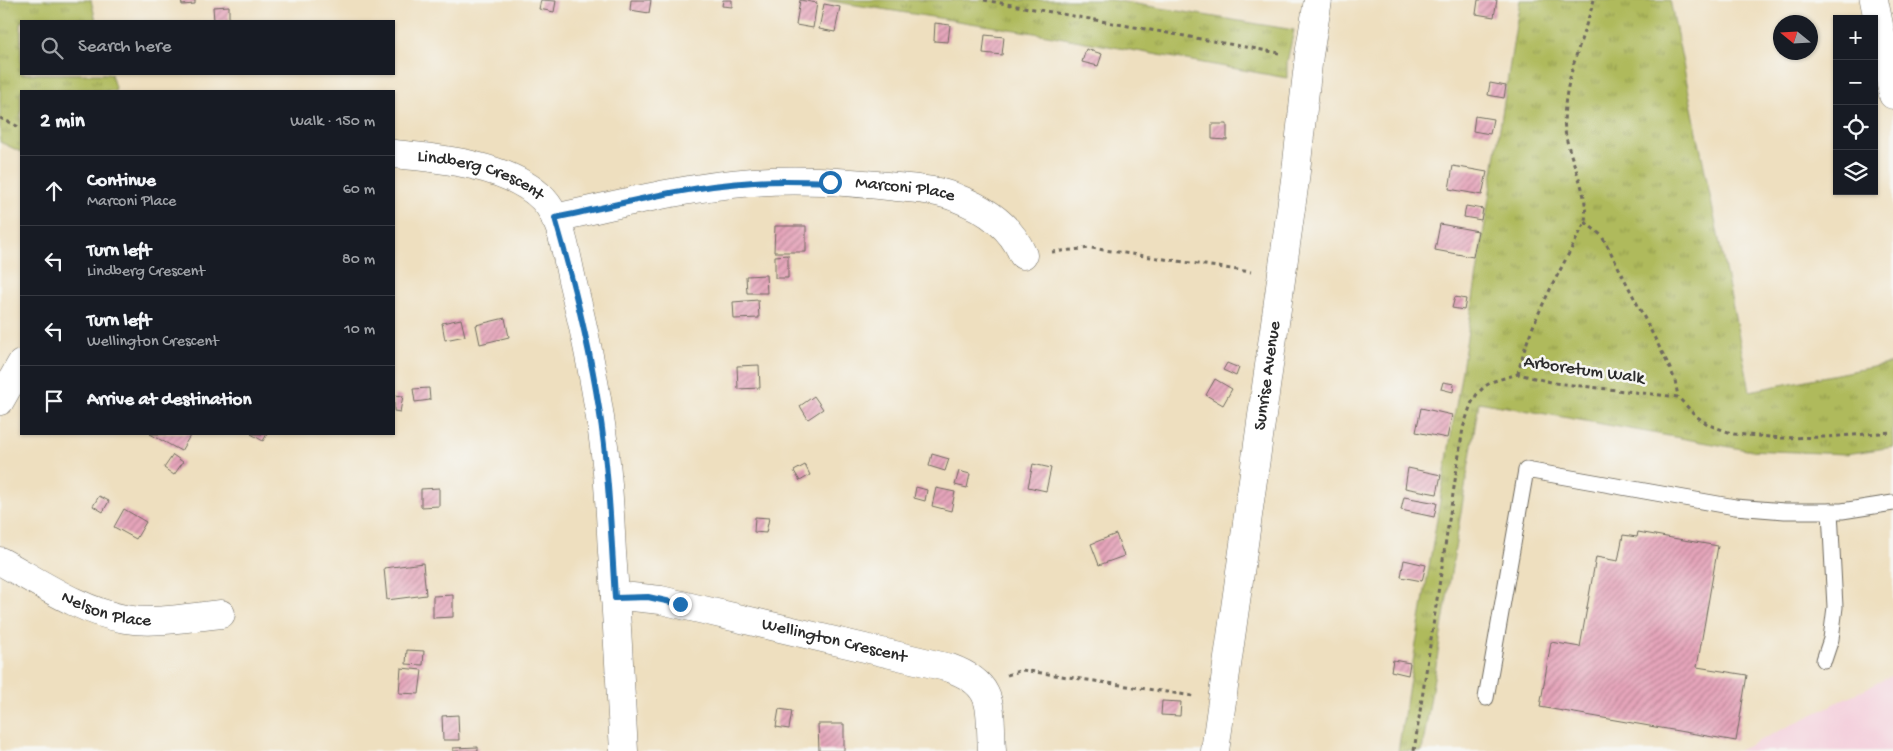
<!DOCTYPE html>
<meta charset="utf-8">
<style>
:root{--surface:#171b24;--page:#20242c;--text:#f1f3f6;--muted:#9ea1a6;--line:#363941}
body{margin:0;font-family:"Gochi Hand",sans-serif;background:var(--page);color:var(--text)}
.controls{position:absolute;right:15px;top:15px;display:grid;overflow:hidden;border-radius:0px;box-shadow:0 1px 4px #0004}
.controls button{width:45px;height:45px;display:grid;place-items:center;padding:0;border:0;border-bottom:1px solid var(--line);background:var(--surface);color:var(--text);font:25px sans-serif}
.compass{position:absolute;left:1773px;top:15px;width:45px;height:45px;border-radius:50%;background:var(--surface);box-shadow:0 1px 4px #0004;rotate:288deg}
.stop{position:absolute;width:15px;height:15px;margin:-11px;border:4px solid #1f6fb2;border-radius:50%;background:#fff}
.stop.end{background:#1f6fb2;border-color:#fff;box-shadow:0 1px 5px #0008}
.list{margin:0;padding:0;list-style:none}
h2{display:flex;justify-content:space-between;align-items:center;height:65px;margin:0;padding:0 20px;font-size:21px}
h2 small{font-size:16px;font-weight:400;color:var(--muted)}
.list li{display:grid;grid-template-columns:32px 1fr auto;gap:15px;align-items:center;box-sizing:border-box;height:70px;padding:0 20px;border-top:1px solid var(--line)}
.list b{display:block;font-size:19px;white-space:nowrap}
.list p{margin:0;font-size:16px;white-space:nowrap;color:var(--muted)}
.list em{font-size:16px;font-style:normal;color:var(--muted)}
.icon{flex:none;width:28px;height:28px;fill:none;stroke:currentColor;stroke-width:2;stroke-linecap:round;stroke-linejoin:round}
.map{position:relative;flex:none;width:1893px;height:751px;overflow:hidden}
.search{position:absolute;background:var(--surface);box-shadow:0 1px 4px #0004;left:20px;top:20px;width:375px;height:55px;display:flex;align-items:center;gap:12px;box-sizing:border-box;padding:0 18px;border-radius:0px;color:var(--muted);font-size:19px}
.panel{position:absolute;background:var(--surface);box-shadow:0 1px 4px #0004;left:20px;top:90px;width:375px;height:345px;border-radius:0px}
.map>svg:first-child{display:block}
.built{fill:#f4cfdc}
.grass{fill:url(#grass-tufts);stroke:#6d7244}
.building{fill:url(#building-hatch)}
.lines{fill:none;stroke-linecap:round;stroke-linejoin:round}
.service-casing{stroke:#6f6a5f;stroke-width:17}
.minor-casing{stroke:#6f6a5f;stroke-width:29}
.path{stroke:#6f6a5f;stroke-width:3;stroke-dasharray:4 4;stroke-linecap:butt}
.service{stroke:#fff;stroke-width:15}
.minor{stroke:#fff;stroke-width:28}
.route{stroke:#1f6fb2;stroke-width:6}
.labels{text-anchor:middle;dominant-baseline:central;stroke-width:5;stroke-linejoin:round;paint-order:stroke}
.street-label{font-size:18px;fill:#2b2b2b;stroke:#f6f6f2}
</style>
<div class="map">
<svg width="1893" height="751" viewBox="0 0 1893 751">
<defs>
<pattern id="grass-tufts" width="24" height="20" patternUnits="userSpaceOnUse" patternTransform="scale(1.25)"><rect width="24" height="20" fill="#afba5c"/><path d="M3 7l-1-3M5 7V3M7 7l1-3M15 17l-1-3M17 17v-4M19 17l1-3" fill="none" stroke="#8f974c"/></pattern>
<pattern id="building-hatch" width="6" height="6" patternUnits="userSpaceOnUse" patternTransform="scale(1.25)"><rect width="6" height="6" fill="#e5a4ba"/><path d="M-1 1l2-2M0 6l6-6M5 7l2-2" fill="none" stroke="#ba8697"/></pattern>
</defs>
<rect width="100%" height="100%" fill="#f6f6f2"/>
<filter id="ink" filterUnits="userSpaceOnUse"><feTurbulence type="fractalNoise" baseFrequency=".02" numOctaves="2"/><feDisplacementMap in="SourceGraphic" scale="10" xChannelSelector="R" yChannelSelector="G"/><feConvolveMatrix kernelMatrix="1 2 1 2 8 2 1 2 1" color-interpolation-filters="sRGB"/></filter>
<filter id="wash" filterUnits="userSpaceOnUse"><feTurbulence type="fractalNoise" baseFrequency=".0096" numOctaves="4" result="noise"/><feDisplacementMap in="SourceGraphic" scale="20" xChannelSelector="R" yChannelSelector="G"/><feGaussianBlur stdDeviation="1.12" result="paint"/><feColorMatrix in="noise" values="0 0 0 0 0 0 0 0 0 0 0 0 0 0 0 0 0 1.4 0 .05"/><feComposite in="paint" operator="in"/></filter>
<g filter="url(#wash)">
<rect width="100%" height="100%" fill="#eedfbf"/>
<path class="built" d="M1893,675V751H1738Z"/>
<g class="grass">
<path d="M0,0H91L96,21H21V74H111L116,91H21V152L0,142Z"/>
<path d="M824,0H1112L1294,30L1287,62V78L1047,35Z"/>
<path d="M1520,0H1670L1750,391L1893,363V447L1846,454L1747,450L1479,402L1422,751H1398L1460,382Z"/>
</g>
<g id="blocks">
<g class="building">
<path d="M181,0H195V4L182,5Z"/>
<path d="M541,0L556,1L554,12L539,9Z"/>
<path d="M631,0H651L649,13L630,10Z"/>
<path d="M723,0H732V7L722,6Z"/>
<path d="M800,0L817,3L813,28L796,25Z"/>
<path d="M1478,0H1497L1494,17L1476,14Z"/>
<path d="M824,4L840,7L835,32L819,29Z"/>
<path d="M229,6V21H214L213,7Z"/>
<path d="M935,23L950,25L948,42L934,41Z"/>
<path d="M985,35L1004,37L1002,55L983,53Z"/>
<path d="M1086,49L1102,54L1098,66L1082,62Z"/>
<path d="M1490,83L1506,86L1504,98L1488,95Z"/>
<path d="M1475,116L1493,119L1490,134L1473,131Z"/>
<path d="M1212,124H1227V140L1212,139Z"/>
<path d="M1453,166L1487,172L1482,195L1449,189Z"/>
<path d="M1466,206L1483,209L1481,220L1464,217Z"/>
<path d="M1440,224L1478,231L1473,257L1435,250Z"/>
<path d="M775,226H806V252H774Z"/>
<path d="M788,255V278H775V256Z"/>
<path d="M766,275L767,293H747L746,276Z"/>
<path d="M1455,297L1466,299L1464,310L1452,308Z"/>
<path d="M758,300L759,318L734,319L733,302Z"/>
<path d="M505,318L509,337L480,344L476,325Z"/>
<path d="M461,319L465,336L445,340L442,323Z"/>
<path d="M1227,363L1239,368L1236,376L1223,370Z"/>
<path d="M759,365L760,388L738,389L737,366Z"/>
<path d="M1215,379L1232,389L1223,405L1206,395Z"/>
<path d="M1443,382L1454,384L1453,392L1441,389Z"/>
<path d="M429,388L430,400L415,402L413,389Z"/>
<path d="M394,395L403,396L400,412L394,411Z"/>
<path d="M814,396L823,409L808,419L800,406Z"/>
<path d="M1421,408L1452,415L1447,438L1416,432Z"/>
<path d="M150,434H191L181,451Z"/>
<path d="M251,434H267L263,441Z"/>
<path d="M932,454L949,459L945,471L929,466Z"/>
<path d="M173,455L183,462L174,475L164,468Z"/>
<path d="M1033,464L1051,468L1046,491L1028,487Z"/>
<path d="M805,465L810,475L800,481L794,471Z"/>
<path d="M1408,468L1441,475L1437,494L1405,488Z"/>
<path d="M959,471L970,474L967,488L955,485Z"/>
<path d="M916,487L927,490L925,501L914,498Z"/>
<path d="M439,488V506L421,507V489Z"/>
<path d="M936,488L955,492L951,511L932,506Z"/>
<path d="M99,496L109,501L103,512L93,506Z"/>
<path d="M1404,497L1437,503L1434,517L1401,510Z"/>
<path d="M124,509L146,522L136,539L114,527Z"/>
<path d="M755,517L769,518L766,533L754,532Z"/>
<path d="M1638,532L1718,546L1697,667L1747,675L1736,741L1540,707L1551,642L1580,647L1596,557L1618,561L1623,535L1637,537Z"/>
<path d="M1116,534L1124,556L1099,565L1091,544Z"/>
<path d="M1404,560L1426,565L1422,581L1401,577Z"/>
<path d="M423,563L426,595L387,600L384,568Z"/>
<path d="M453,595V617L433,618V596Z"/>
<path d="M407,650L424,651L423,665L406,664Z"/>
<path d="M1393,660L1410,663L1408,675L1391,671Z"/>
<path d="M401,668L422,670L419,694L399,693Z"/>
<path d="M1162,701L1181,702L1180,716L1161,715Z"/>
<path d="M779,709L792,711L789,729L776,727Z"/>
<path d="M458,715L459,740H443L442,716Z"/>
<path d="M818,724H844V751H819Z"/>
<path d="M478,747V751H453V748Z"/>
</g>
</g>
</g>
<g filter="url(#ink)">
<use href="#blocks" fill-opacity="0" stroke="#6f6a5f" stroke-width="1"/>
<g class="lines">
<g class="service-casing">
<g id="service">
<path d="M1824,660L1831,639L1835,607L1830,511"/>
<path d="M1486,698L1526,470L1735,507L1785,511H1842L1893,503"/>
</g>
</g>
<g class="minor-casing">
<g id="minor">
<path d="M1874,0L1893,95"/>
<path id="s1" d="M394,154C439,158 510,165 543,199C563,220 566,256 573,284C586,337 597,391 604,446C609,481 610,516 612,552C617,618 620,684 624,751"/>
<path id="s2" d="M555,218C620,204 686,187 753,182C801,178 850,182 897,187C917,189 938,190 957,198C986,209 1011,226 1023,255"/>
<path d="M0,401L21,364"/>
<path id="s3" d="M0,561C39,582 80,611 125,619C155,624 190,617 221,614"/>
<path id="s4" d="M615,598L632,597L661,600L950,668C997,685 989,708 992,751"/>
<path id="s5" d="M1215,751L1295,180L1309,55L1318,0"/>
</g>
</g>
<g class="path">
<path d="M984,0L1279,53"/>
<path d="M0,118L21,128"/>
<path d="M1585,222L1601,235L1608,247L1668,364L1675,380L1678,397"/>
<path d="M1052,252L1091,248L1251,272"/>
<path d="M1518,374C1529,321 1561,271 1585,222C1589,188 1569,162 1565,130C1560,91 1583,38 1594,0"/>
<path d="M1007,675L1022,670L1193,696"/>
<path d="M1414,751L1463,428L1471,404L1477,394L1485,386L1494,381L1518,374L1555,383L1678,397L1696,416L1709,425L1734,434L1782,438L1826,437L1893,432"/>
</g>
<use href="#service" class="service"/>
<use href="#minor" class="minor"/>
</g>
</g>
<g class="lines" filter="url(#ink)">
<path class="route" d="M680,604L648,597L615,598C611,535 609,471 599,408C589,344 573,280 555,218C621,204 687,186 754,182C779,180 805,181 830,182"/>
</g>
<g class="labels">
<g class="street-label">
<text stroke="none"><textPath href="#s1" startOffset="90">Lindberg Crescent</textPath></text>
<text stroke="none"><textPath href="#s2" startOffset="354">Marconi Place</textPath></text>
<text transform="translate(1584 371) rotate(8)">Arboretum Walk</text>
<text stroke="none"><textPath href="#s5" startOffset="379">Sunrise Avenue</textPath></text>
<text stroke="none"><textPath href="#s3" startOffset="118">Nelson Place</textPath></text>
<text stroke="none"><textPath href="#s4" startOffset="224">Wellington Crescent</textPath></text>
</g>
</g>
</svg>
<div class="controls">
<button>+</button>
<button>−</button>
<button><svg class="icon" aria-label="locate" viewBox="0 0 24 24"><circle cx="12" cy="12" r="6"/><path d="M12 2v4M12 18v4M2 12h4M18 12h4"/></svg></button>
<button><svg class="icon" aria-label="layers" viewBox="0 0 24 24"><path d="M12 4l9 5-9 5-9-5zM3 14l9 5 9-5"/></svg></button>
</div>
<svg class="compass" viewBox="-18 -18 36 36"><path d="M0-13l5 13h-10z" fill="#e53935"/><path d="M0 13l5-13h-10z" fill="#9ea1a6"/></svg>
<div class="stop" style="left:830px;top:182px"></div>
<div class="stop end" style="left:680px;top:604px"></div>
<div class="search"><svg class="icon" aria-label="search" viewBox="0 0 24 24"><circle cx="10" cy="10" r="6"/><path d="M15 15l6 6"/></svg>Search here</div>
<section class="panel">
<h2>2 min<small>Walk · 150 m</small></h2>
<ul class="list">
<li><svg class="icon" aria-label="ahead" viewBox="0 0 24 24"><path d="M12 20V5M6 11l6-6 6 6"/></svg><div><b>Continue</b><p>Marconi Place</p></div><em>60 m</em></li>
<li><svg class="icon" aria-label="left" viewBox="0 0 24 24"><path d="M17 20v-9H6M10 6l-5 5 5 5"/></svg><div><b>Turn left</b><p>Lindberg Crescent</p></div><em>80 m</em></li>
<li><svg class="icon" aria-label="left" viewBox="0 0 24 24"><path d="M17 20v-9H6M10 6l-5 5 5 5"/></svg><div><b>Turn left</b><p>Wellington Crescent</p></div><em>10 m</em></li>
<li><svg class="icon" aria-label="arrive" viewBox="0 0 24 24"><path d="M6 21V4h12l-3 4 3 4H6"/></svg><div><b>Arrive at destination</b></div></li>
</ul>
</section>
</div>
